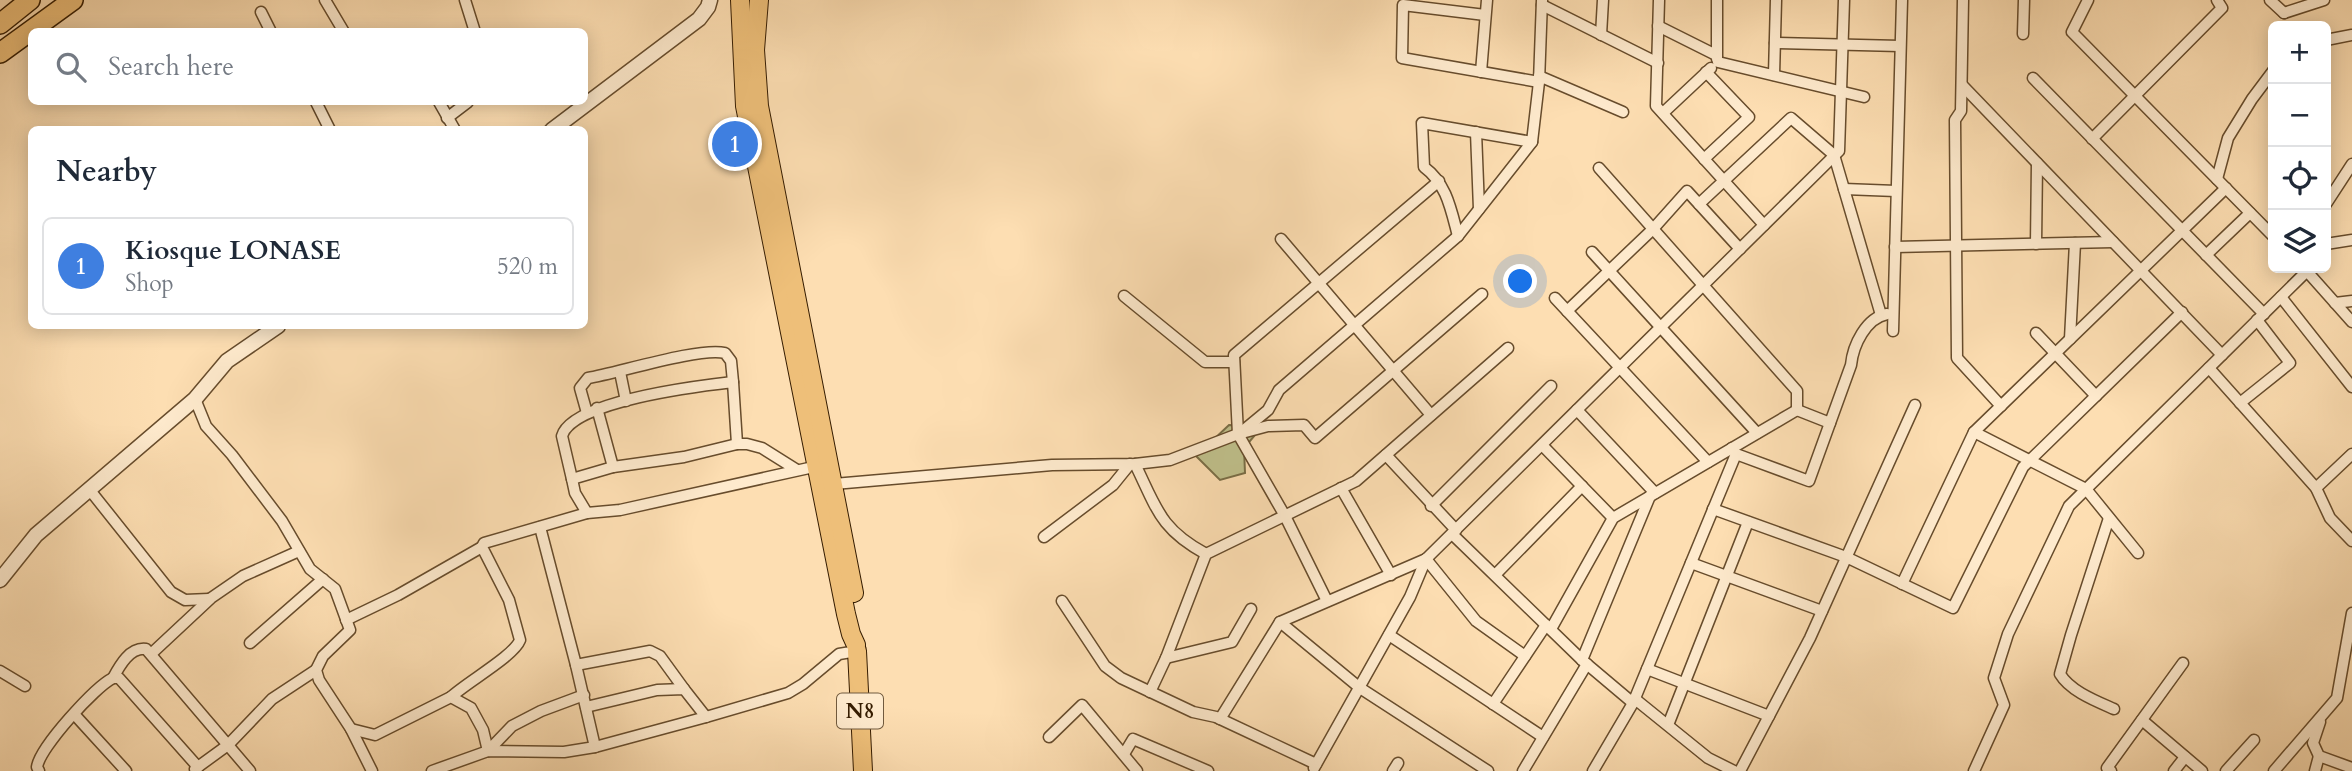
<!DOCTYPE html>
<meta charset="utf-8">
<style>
:root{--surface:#fff;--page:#f2f2f3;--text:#1f2937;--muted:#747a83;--line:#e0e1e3;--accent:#1a73e8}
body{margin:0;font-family:Cardo,serif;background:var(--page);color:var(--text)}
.controls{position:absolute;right:21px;top:21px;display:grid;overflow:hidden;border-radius:10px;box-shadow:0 4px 18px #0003}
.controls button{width:63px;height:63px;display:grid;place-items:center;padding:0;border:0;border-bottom:2px solid var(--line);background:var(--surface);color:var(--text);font:35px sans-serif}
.you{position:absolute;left:1521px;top:282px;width:24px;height:24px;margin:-18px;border:5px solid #fff;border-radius:50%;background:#1a73e8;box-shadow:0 0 0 10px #1a73e833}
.badge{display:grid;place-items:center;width:46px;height:46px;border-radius:50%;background:var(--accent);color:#fff;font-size:23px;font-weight:700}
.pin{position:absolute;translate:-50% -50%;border:4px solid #fff;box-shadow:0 2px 7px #0006}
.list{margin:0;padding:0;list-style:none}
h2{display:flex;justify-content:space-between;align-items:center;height:91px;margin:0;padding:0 28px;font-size:30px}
h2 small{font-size:23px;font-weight:400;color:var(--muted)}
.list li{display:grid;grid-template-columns:46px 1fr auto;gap:21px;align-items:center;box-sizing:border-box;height:98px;margin:0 14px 14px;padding:0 14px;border:2px solid var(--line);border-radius:10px}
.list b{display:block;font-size:26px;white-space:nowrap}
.list p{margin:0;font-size:23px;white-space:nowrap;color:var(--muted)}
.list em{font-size:23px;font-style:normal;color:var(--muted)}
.icon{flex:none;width:38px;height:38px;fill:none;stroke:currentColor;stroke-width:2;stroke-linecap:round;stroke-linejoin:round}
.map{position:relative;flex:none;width:2352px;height:771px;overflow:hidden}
.search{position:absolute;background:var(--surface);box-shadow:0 4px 18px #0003;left:28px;top:28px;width:560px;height:77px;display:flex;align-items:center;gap:18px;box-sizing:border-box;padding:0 24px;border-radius:10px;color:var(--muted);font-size:26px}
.panel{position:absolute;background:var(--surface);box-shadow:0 4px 18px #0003;left:28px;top:126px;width:560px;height:203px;border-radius:10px}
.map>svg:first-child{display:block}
.green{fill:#c0c18c;stroke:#7a6e46;stroke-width:2}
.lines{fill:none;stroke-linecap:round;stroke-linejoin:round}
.minor-casing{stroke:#674c2c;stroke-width:13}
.tertiary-casing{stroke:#674c2c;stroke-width:17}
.primary-casing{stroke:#351c00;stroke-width:20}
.motorway-casing{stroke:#351c00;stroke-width:22}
.minor{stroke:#feeacd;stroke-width:10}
.tertiary{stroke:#feeacd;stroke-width:14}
.primary{stroke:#eebf79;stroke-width:18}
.motorway{stroke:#eebf79;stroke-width:19}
.labels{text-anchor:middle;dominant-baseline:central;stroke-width:5;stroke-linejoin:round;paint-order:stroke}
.shield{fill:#feeacd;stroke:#715a3e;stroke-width:2}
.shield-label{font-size:21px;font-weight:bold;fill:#351c00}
</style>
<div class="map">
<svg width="2352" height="771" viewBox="0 0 2352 771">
<rect width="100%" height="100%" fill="#fddeb2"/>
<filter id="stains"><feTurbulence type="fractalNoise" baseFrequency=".00286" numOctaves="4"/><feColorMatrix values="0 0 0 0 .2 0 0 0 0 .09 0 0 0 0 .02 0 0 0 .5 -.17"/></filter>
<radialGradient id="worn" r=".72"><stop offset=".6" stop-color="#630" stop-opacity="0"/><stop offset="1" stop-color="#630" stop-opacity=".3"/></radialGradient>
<path class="green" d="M1229,425L1246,426L1255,435L1244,448L1245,473L1220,480L1196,456Z"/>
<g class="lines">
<g class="minor-casing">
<g id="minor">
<path d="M325,0L344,32"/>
<path d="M465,0L475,32"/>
<path d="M1659,0L1656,106L1764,225"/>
<path d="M1963,0L1961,111L1955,120L1957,358L2001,406"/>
<path d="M2088,0L2072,32L2273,236"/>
<path d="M2270,0L2284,13"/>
<path d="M1542,5L1658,63"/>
<path d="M261,12L271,32"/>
<path d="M2284,13L2324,0"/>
<path d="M1485,15L1403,5L1402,58L1539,82"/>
<path d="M1658,26L1716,55"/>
<path d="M2023,34L2024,0"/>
<path d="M1601,35L1603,0"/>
<path d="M2326,40L2352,35"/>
<path d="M1775,43L1900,46"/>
<path d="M1717,59V0"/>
<path d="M1718,62L1864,97"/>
<path d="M1481,72L1487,0"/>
<path d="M1774,75L1776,0"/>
<path d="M1539,76L1623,112"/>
<path d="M2033,78L2264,314"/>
<path d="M1962,85L2222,355"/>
<path d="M316,102L330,130"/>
<path d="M439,102L455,130"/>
<path d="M1663,113L1711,68"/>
<path d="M447,118L468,102"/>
<path d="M1476,132L1479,209"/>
<path d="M2092,139L2222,8L2217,0"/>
<path d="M1704,159L1749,117L1706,72"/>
<path d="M1599,168L1797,391V410"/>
<path d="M2217,179L2228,138L2252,99L2273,71"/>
<path d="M1844,189L1896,191"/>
<path d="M1699,204L1791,118L1834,155L1881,315"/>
<path d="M2326,204L2352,164"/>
<path d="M1458,236C1451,210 1447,184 1424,167L1422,123L1532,142"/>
<path d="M1281,239L1431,415"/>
<path d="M2036,244L2037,163"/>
<path d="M2326,244L2352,240"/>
<path d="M1895,247L2113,242"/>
<path d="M1592,252L1757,433"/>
<path d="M2206,255L2250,213"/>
<path d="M2304,268L2352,322"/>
<path d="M1124,296L1205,362H1234"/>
<path d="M2281,297L2352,387"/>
<path d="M1555,298L1708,462"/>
<path d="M2335,303L2352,301"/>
<path d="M1567,311L1653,229L1687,191L1740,249"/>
<path d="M1893,331L1902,0"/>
<path d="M2036,333L2096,396"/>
<path d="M2070,339L2075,243"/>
<path d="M2209,368L2316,488L2330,518L2352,541"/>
<path d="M620,372L626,401"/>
<path d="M195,399L206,426L232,455L282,521L310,569L335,589L350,630L323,656L316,670L319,680L351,729L372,771"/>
<path d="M2240,403L2290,363L2257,320"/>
<path d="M597,408L613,467"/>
<path d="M1577,410L1655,493"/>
<path d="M1797,410L1830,423"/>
<path d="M587,413L580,388L588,378C618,373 699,347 725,353L731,361L733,382"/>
<path d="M1245,429L1268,410L1279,390L1458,236L1532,142L1539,82L1542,0"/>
<path d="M1974,432L2086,489L2138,553"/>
<path d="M1542,445L1613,518"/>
<path d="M1732,448L1736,454L1809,481L1851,365C1853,345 1866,318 1887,314"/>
<path d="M1386,455L1456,530"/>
<path d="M1135,464C1157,509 1160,529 1206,554"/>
<path d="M572,479L562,436C572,401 698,386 733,382L737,444"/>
<path d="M834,484L1052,465L1135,464L1170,460L1238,434L1268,426L1304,425L1315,438L1482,294"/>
<path d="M1341,488L1391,575"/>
<path d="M2316,488L2352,454"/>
<path d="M89,489L171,592L185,600L209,599"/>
<path d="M1431,506L1551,386"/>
<path d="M1713,509L1846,557L1953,608L2023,467L2182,312"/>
<path d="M587,513L575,493L572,479L613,467L684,457L737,444H747L762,448L797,470"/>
<path d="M2109,518L2071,635L2060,674C2070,691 2096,701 2114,709"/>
<path d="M540,527L576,665L595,747"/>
<path d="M1452,534L1582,660L1633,703"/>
<path d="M1044,537L1113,485L1130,464"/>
<path d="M1426,559L1476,621L1525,656"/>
<path d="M1691,563L1822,611"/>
<path d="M1495,575L1582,486"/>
<path d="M1902,584L1974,432L2226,188"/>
<path d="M1062,601L1105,666L1121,678L1193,712L1216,717L1316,764"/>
<path d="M1327,601L1285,516L1238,434L1234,355L1439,181"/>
<path d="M346,620L398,595L482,547"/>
<path d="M1280,622L1360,688L1488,771"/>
<path d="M1551,629L1613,518L1797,410"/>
<path d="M1389,635L1543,737"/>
<path d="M250,643L323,579"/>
<path d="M151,654L211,598L243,576L299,551"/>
<path d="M1166,658L1232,642L1251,609"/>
<path d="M1582,660L1650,496"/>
<path d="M576,665L650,651L660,656L684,689"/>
<path d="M1647,669L1769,716"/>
<path d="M0,671L25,686"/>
<path d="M113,678C120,665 130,647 146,649L250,771"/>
<path d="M1150,692L1166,658L1206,554L1356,481L1508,348"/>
<path d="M451,697C467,682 514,656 520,640L509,600L482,547L484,543L587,513L620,510L818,466"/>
<path d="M1635,699L1708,758L1734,771"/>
<path d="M1493,704L1546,625"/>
<path d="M586,707L657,690L684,689L706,717"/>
<path d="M74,714L126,771"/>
<path d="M1220,719L1280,622L1426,559L1839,151L1844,0"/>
<path d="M2142,720L2202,771"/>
<path d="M2320,722L2313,743L2319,756L2352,768"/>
<path d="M1668,725L1748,522"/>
<path d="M351,729L375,735L451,697L471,708L483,730L488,751"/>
<path d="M1049,737L1082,705L1137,771"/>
<path d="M488,751L512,726L541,711L584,695"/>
<path d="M1124,754L1133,739L1208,771"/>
<path d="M1314,768L1410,597L1426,559"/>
<path d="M195,769L228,745L272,699L316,670"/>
<path d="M39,771L37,767C40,747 95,687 113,678H119L198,767"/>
<path d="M432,771L488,751L564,752L595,747L706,717L788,693L803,684L839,654L857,651"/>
<path d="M1393,771L1398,763"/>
<path d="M1523,771L1587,664"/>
<path d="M1593,771L1633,703L1736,454"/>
<path d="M1740,771L1810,638L1915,405"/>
<path d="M1974,771L2004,705L1994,678L2008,634L2069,506L2307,271"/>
<path d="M2111,771L2107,768L2183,663"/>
<path d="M2174,771L2185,757"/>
<path d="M2226,771L2254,740"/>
<path d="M2274,771L2337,698L2352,613"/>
<path d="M2315,771L2319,756"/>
</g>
</g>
<g class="tertiary-casing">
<g id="tertiary">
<path d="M552,130L699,19L708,7L710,0"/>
<path d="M0,580L36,535L195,399L227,361L278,326"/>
</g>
</g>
<g class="primary-casing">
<g id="primary">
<path d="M740,0L745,106L846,614L851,634L856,645"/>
<path d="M759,0L755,50L759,106L854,593"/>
<path d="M857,651L863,771"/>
</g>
</g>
<g class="motorway-casing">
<g id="motorway">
<path d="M0,24L30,0"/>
<path d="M0,53L73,0"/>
</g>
</g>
<use href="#minor" class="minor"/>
<use href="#tertiary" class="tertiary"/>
<use href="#primary" class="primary"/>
<use href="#motorway" class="motorway"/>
</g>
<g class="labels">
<rect class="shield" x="837" y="693.5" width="46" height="35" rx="5"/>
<g class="shield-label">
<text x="860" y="711">N8</text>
</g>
</g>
<rect width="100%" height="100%" filter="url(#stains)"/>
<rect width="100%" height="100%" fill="url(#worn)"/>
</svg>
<div class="controls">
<button>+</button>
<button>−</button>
<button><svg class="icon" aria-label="locate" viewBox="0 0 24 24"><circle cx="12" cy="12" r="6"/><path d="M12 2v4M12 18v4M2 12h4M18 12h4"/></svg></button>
<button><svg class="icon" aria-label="layers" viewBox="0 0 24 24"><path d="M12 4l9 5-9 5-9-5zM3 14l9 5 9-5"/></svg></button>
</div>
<div class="you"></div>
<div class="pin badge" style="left:735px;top:144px;background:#3f7fe0">1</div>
<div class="search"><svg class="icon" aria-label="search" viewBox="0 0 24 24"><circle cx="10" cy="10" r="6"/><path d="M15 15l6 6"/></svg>Search here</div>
<section class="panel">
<h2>Nearby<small></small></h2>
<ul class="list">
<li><span class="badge" style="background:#3f7fe0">1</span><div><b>Kiosque LONASE</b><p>Shop</p></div><em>520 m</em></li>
</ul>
</section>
</div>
